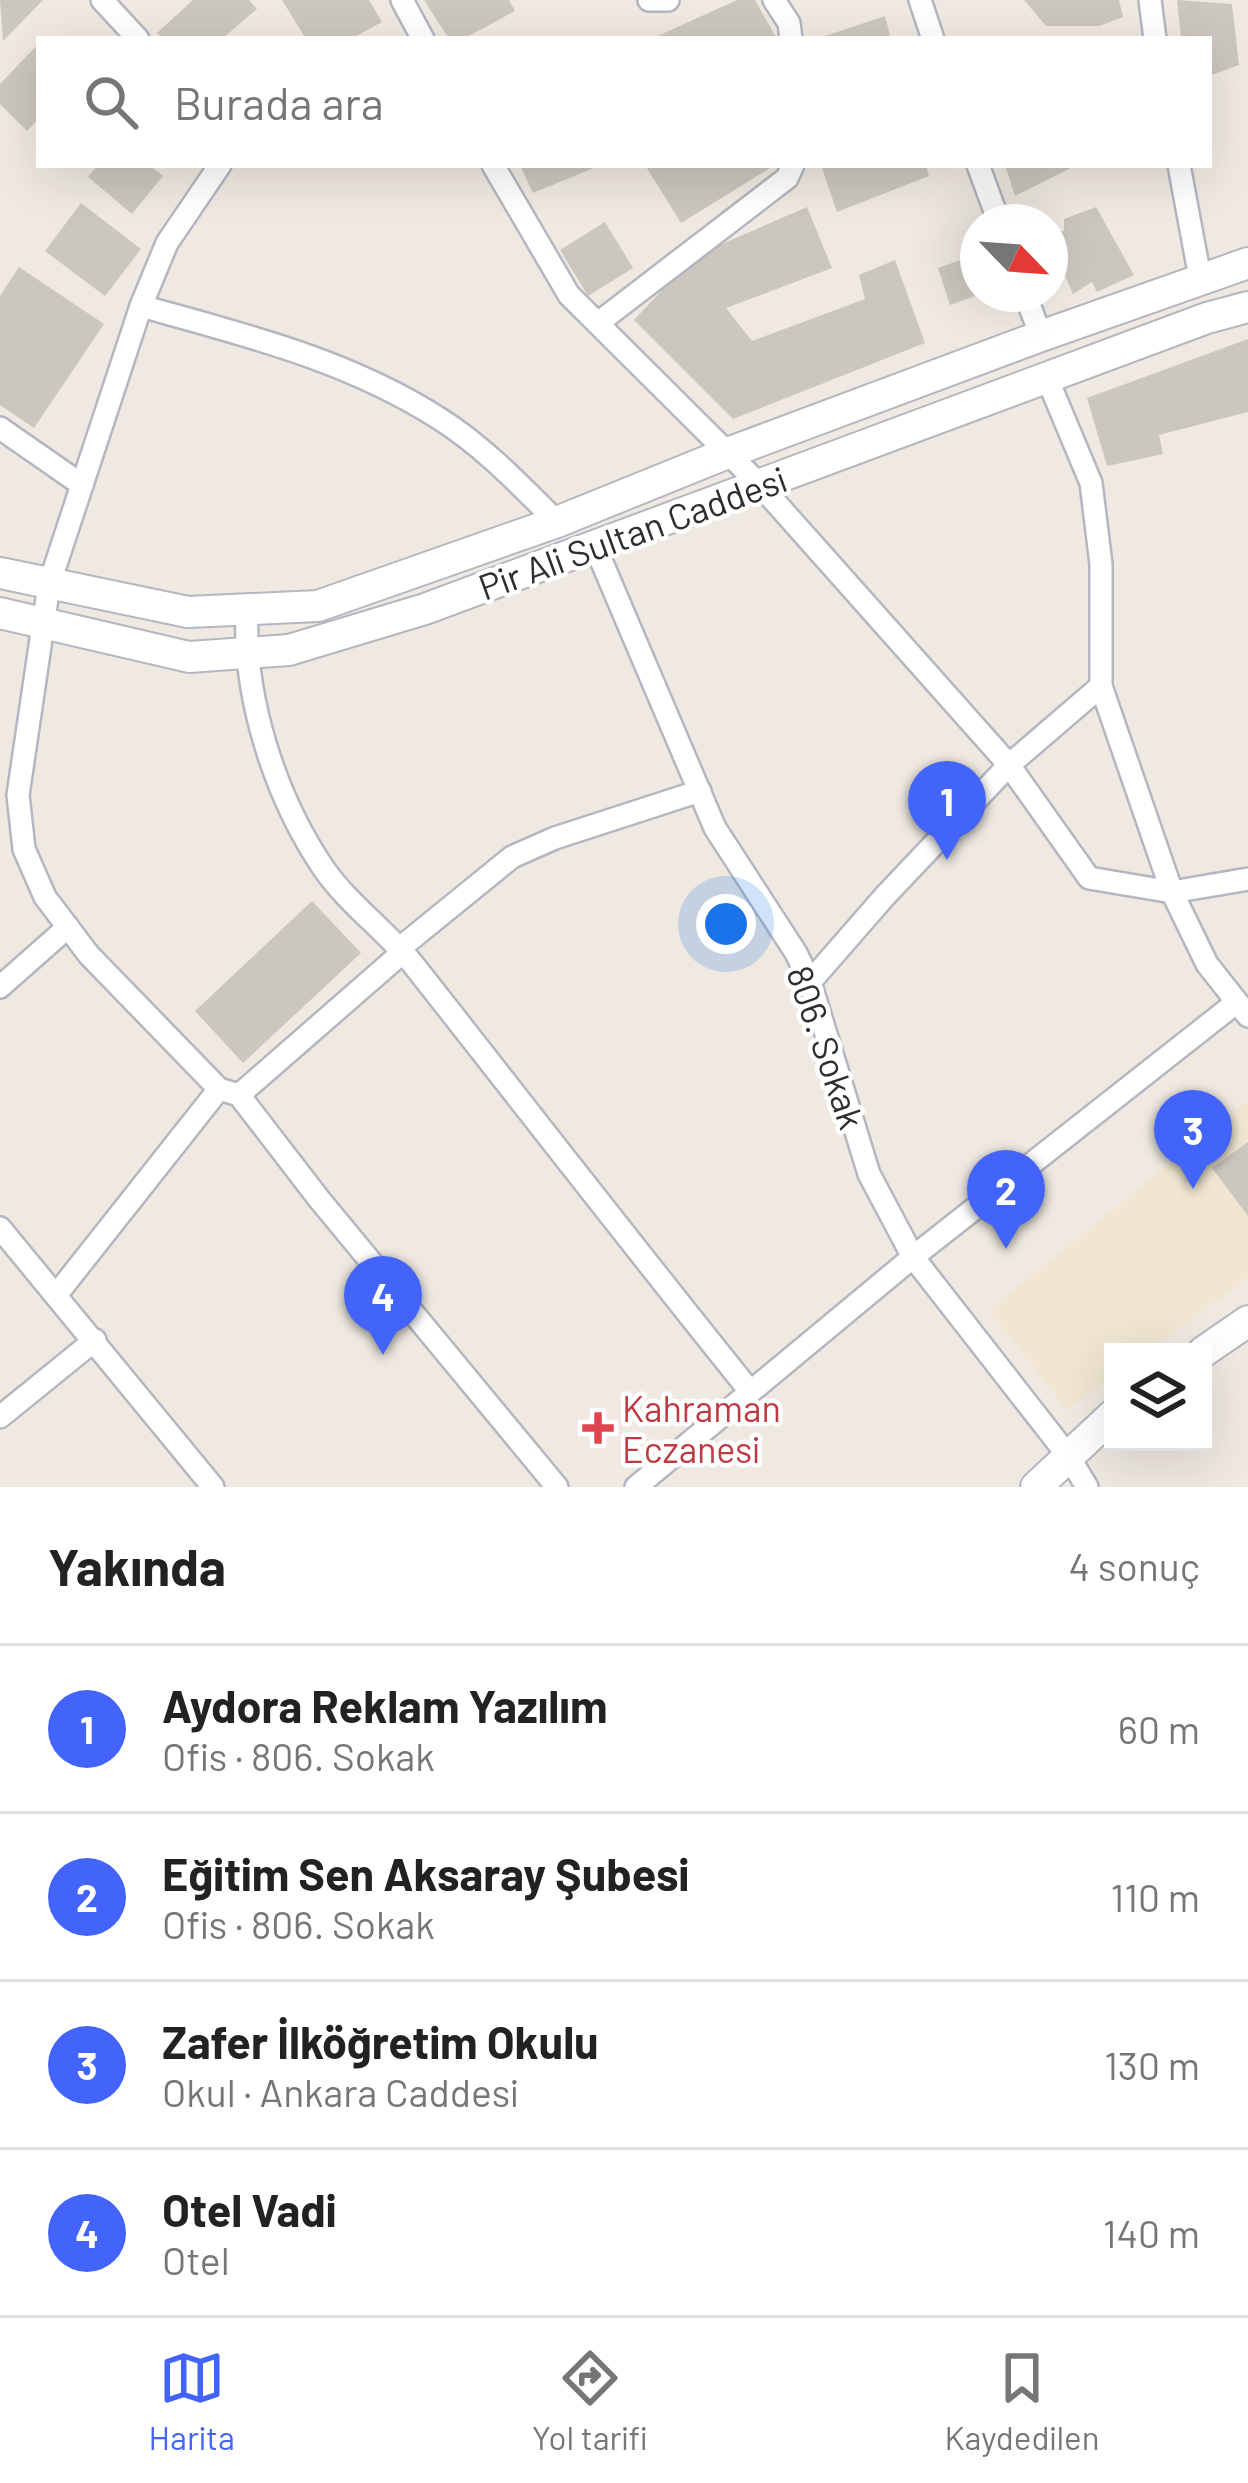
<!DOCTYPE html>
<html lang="tr">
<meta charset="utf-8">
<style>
:root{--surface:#fff;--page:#f2f2f2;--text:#222;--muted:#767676;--line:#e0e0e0;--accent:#4264fb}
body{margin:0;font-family:Barlow,sans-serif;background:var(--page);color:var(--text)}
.controls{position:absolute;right:36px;bottom:36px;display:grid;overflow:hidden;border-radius:0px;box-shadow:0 12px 48px #0002}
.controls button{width:108px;height:108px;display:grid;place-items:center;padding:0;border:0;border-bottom:3px solid var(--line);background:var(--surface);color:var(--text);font:60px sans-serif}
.compass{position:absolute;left:960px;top:204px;width:108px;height:108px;border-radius:50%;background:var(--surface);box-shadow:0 12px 48px #0002;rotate:115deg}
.you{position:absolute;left:726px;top:924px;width:42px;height:42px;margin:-30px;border:9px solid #fff;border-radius:50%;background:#1a73e8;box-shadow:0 0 0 18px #1a73e833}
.badge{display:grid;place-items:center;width:78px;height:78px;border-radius:50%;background:var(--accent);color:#fff;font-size:39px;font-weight:700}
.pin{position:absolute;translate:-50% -99px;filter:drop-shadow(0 3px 6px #0008)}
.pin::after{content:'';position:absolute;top:63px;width:42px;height:36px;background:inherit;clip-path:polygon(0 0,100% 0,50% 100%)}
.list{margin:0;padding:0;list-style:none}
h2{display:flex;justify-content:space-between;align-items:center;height:156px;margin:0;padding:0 48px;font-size:51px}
h2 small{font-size:39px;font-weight:400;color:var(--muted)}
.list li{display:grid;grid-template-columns:78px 1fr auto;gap:36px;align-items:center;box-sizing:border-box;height:168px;padding:0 48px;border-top:3px solid var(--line)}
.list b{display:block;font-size:45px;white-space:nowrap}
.list p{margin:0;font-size:39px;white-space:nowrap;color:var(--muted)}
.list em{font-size:39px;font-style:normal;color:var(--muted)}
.icon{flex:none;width:66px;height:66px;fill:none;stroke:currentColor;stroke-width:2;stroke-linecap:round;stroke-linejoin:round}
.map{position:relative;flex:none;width:1248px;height:1487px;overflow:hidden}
.search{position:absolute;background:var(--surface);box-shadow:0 12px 48px #0002;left:36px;right:36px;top:36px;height:132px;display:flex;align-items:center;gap:30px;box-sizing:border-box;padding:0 42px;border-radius:0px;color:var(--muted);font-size:45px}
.sheet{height:828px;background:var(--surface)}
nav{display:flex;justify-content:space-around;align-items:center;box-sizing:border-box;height:168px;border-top:3px solid var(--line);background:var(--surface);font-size:33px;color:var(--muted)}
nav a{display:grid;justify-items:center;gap:6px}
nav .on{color:var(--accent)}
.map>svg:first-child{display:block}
.education{fill:#f0e6d1}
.building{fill:#cbc7bf}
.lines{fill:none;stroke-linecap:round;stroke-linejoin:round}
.street-casing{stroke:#b4b7c1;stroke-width:26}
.secondary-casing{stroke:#b4b7c1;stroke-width:34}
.street{stroke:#fff;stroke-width:21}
.secondary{stroke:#fff;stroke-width:30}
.health-dot{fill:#e0444e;stroke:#fff;stroke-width:4.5}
.labels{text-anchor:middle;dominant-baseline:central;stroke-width:9;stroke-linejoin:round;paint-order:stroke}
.street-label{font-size:36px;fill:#2e2e2e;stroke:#fff}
.health-label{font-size:36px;fill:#be3a42;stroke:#fff;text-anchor:start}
</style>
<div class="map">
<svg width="1248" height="1487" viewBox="0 0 1248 1487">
<rect width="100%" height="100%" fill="#efe9e1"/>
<path class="education" d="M1248,1100V1278L1146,1352H1113V1376L1067,1410L989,1310Z"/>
<g class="building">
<path d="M0,0H43L3,41Z"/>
<path d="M193,0H249L257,9L222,39H163L157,33Z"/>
<path d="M282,0H369L382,22L351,39H306Z"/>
<path d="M424,0H509L515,11L463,39H449Z"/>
<path d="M737,0H755L777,39H651Z"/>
<path d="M1024,0H1119L1123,17L1099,26H1046Z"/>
<path d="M1177,0L1232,4L1239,65L1209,76V39H1181Z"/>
<path d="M885,16L891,39H819V38Z"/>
<path d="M39,43V118L27,131L0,104V84Z"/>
<path d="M98,165H149L163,176L132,214L88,177Z"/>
<path d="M520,165H601L533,193Z"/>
<path d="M645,165H775L681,223Z"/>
<path d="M821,165H926L929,176L837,212Z"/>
<path d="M1005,165H1077L1015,196Z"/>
<path d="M81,203L141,249L105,296L45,251Z"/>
<path d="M807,207L832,268L726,308L752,341L865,299L859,275L895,260L925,343L733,419L634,320L694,256Z"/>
<path d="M1096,207L1134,275L1097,292L1092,282L1073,294L1050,241V231H1064V219Z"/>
<path d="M605,222L633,268L588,296L560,250Z"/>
<path d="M966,258L978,295L950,305L938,268Z"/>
<path d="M19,267L104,324L34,428L0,405V296Z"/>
<path d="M1248,339V412L1159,435L1163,454L1107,466L1087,398Z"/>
<path d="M312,901L361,953L243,1063L195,1011Z"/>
<path d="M1248,1142V1216L1212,1168Z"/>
</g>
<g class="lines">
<g class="street-casing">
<g id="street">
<path d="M102,0L138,39"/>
<path d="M402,0L423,39"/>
<path d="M649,0H668"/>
<path d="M774,0L789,23L791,39"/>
<path d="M920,0L933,39"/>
<path d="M1150,0L1155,39"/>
<path d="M220,165L167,243L141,306L49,585L18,795L24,849L45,897L89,955L219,1089L239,1095L319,1199L557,1487"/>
<path d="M493,165L569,295L760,485L1009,765L1089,878L1172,892L1248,879"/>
<path d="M978,165L999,222"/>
<path d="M1179,165L1201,283"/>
<path d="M1025,294L1041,336"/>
<path d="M141,306C245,335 348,360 440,419C484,447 520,485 557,522"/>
<path d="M598,323L787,178L793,165"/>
<path d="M1047,378L1091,483L1101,564V686L1172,892L1207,964L1248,1016"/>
<path d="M0,428L82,485"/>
<path d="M595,546L715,828L796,953L810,982L869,1174L913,1257L1069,1457L1087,1487"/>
<path d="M247,611C243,697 275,797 324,869C349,905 389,933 416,968C527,1109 637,1251 749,1390"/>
<path d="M400,948L512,857L555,838L700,791"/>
<path d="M810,982L885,896L1009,765L1101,686"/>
<path d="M0,987L68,927"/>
<path d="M239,1095L403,952"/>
<path d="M0,1228L213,1487"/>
<path d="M57,1294L219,1089"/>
<path d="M0,1417L95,1340"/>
<path d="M636,1487L913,1257L1237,1002"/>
</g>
</g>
<g class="secondary-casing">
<g id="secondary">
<path d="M0,573L188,612L318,606L557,522L725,454L1041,336L1248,263"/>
<path d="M0,613L189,657L289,650L425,609L1207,318L1248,307"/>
<path d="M1203,1352L1248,1321"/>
<path d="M1036,1487L1113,1415"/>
</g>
</g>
<use href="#street" class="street"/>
<use href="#secondary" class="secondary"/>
</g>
<path class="health-dot" d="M592 1410h12v12h12v12h-12v12h-12v-12h-12v-12h12z"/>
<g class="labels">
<g class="street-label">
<text transform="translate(632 532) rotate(-20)">Pir Ali Sultan Caddesi</text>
<text transform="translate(827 1047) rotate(71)">806. Sokak</text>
</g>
<g class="health-label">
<text x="622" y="1407">Kahraman<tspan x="622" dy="41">Eczanesi</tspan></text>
</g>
</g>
</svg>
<div class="controls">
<button><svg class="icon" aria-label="layers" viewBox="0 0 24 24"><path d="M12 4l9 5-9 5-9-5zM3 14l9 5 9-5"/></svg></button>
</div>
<svg class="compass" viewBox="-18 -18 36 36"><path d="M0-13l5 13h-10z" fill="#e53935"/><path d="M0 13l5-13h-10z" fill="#767676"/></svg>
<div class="you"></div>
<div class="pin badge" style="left:947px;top:860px">1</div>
<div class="pin badge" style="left:1006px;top:1249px">2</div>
<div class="pin badge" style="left:1193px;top:1189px">3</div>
<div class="pin badge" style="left:383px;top:1355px">4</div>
<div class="search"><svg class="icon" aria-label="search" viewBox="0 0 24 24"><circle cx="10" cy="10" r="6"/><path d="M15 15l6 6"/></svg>Burada ara</div>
</div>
<section class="sheet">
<h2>Yakında<small>4 sonuç</small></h2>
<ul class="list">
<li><span class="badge">1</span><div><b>Aydora Reklam Yazılım</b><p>Ofis · 806. Sokak</p></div><em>60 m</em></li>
<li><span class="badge">2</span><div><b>Eğitim Sen Aksaray Şubesi</b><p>Ofis · 806. Sokak</p></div><em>110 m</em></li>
<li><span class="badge">3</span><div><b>Zafer İlköğretim Okulu</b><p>Okul · Ankara Caddesi</p></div><em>130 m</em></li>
<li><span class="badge">4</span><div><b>Otel Vadi</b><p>Otel</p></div><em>140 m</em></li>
</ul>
</section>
<nav>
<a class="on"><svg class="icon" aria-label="map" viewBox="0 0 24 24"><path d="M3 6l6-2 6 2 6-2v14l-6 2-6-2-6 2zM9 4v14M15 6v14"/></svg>Harita</a>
<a><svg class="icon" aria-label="directions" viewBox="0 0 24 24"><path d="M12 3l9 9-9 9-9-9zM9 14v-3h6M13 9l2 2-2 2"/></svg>Yol tarifi</a>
<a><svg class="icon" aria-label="saved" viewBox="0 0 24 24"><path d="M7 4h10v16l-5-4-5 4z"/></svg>Kaydedilen</a>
</nav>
